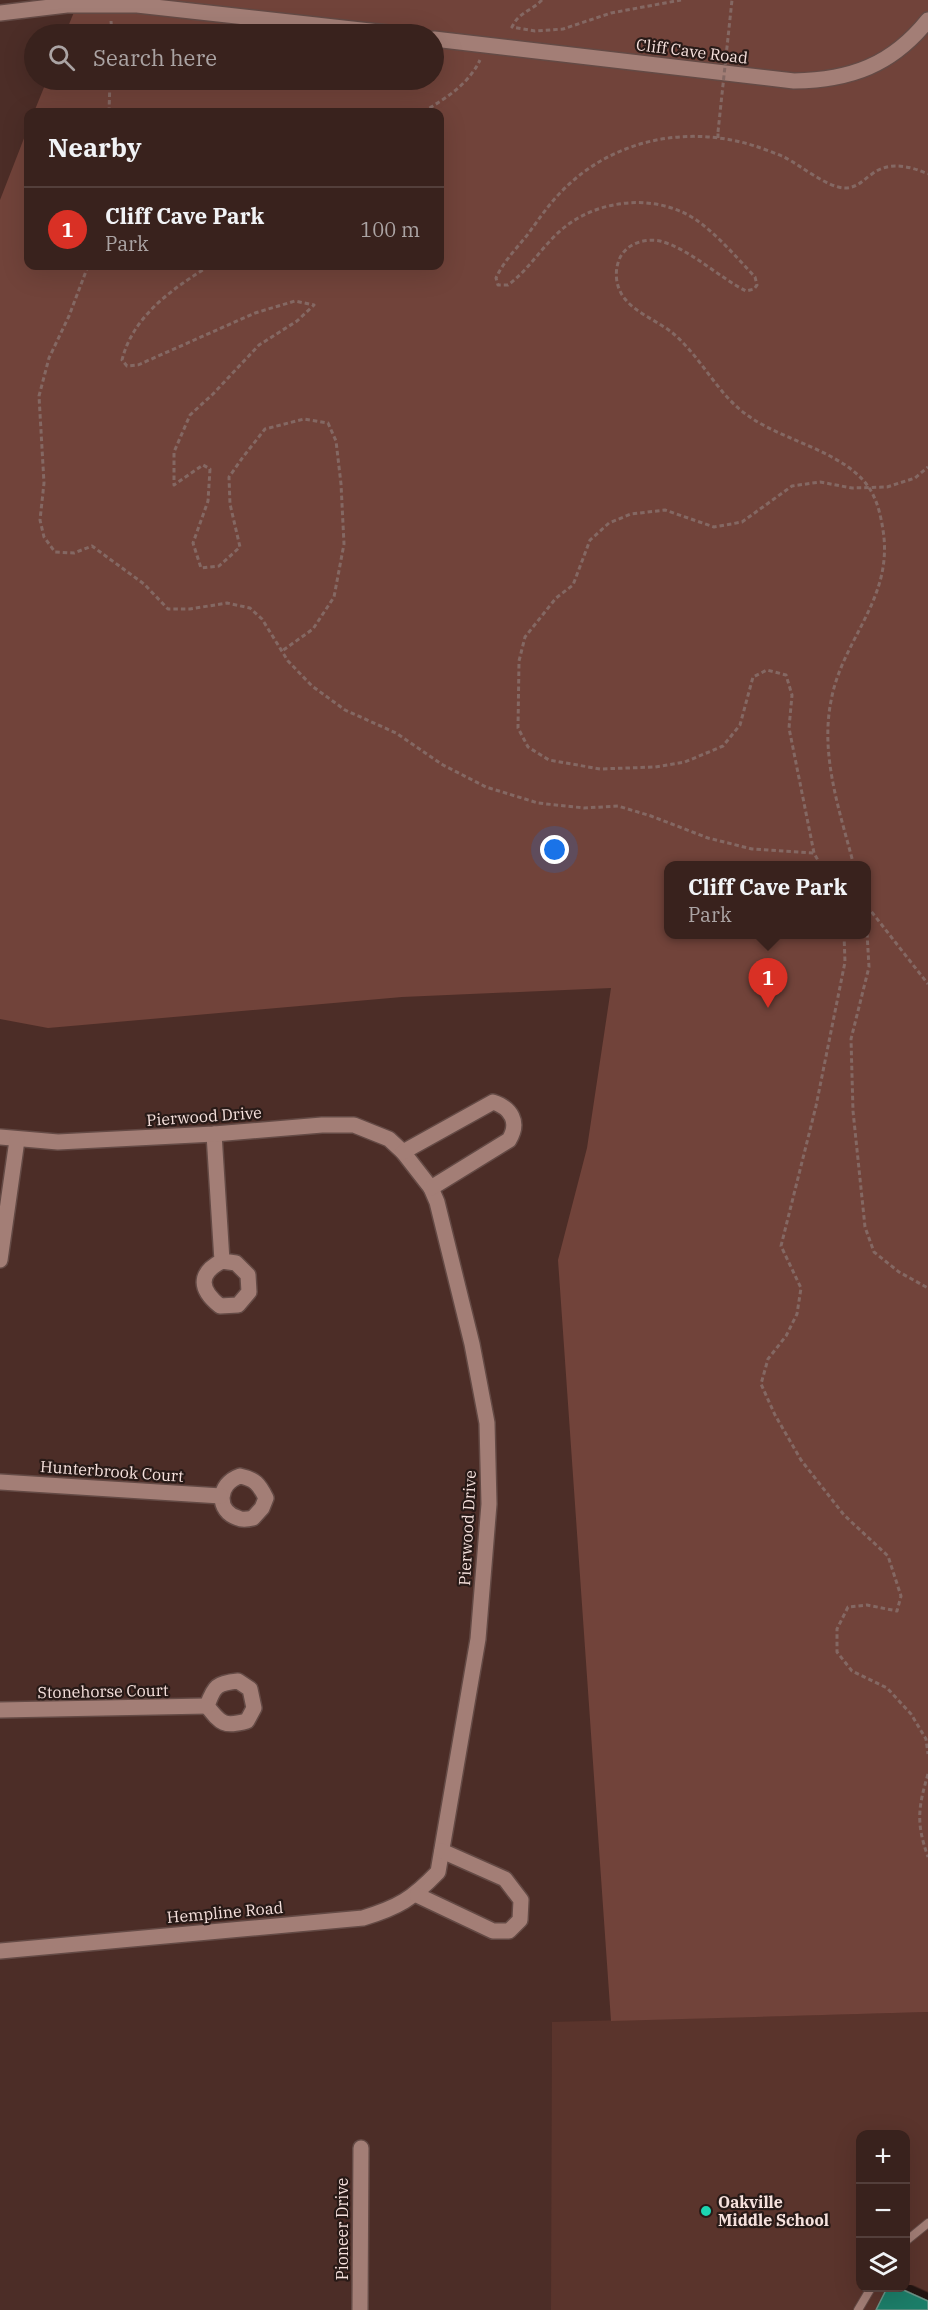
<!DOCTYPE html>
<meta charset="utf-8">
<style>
:root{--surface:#39221d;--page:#402a26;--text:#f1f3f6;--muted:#aba4a4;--line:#533f3b;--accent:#d93025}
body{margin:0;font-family:"IBM Plex Serif",serif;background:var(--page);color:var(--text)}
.controls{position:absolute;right:18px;bottom:18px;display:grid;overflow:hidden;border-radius:12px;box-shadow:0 6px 24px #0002}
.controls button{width:54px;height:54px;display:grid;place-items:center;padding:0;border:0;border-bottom:2px solid var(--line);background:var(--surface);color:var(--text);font:30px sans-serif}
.you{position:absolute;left:555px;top:850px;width:21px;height:21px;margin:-15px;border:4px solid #fff;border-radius:50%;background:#1a73e8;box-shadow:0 0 0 9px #1a73e833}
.badge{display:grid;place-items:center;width:39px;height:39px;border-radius:50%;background:var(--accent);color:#fff;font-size:20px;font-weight:700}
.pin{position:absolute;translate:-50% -50px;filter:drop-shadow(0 2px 3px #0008)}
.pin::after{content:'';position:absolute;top:32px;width:21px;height:18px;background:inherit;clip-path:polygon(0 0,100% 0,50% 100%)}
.popup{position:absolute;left:664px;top:861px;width:207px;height:78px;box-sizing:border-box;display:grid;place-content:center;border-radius:12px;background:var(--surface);filter:drop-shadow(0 2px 4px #0005);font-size:20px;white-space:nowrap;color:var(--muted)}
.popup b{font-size:22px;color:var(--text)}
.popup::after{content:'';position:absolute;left:50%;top:100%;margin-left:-12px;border:12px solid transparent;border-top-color:var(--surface)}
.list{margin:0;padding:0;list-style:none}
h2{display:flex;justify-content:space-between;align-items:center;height:78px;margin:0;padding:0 24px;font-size:26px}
h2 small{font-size:20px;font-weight:400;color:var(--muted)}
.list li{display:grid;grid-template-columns:39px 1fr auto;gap:18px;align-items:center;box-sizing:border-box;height:84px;padding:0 24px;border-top:2px solid var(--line)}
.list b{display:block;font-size:22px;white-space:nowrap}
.list p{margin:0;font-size:20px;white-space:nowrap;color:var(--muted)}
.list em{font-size:20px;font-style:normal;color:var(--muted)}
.icon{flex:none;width:33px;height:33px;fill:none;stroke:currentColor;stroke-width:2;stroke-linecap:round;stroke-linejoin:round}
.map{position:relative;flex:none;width:928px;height:2310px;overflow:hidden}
.search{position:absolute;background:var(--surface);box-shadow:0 6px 24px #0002;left:24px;top:24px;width:420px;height:66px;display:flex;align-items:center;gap:15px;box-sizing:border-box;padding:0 21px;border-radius:33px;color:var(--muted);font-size:22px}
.panel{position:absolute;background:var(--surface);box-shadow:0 6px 24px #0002;left:24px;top:108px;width:420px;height:162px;border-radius:12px}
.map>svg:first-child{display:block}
.built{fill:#5a342c;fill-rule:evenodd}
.green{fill:#71433a;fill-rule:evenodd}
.building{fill:#1f7e69;stroke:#6a9286;stroke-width:1.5;filter:url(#shadow)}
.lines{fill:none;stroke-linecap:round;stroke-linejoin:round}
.lane-casing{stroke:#644a45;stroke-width:10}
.street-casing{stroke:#644a45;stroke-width:18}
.path{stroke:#846863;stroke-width:3;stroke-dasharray:4.5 3;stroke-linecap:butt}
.lane{stroke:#a37e76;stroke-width:8}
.street{stroke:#a37e76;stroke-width:15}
.path-bridge{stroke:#846863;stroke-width:3;stroke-dasharray:4.5 3;stroke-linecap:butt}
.poi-dot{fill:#1cd5b1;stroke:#281a17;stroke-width:2}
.labels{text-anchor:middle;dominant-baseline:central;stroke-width:4.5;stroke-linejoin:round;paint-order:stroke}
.street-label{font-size:16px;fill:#f6e1dd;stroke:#281a17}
.poi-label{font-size:16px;font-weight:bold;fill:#f6e1dd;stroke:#281a17;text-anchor:start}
</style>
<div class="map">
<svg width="928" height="2310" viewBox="0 0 928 2310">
<defs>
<filter id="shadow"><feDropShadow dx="5.5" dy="-5.5" stdDeviation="0" flood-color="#0009"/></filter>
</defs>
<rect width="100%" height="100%" fill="#4c2d27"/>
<path class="built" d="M928,2012V2310H551L552,2022ZM860,2134H906V2288H860Z"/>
<path class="green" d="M79,0H928V2012L611,2021L558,1260L587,1148L611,988L402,997L48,1028L0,1019V200L28,128V266H440V112H34L47,80H434V34H65ZM669,866H867V934H669Z"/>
<path class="building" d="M887,2288H899L928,2301V2310H876Z"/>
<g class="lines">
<g class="lane-casing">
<g id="lane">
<path d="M906,2241L928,2223"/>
<path d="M858,2310L871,2288"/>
</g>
</g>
<g class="street-casing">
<g id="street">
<path d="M0,13L67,5H137L397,34"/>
<path d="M434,39L794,81C851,80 892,65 928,20"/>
<path d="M214,1134L222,1261C197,1274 200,1290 220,1306L238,1305L249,1292L248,1275L236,1263L222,1261"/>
<path d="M0,1137L58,1142L214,1134L322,1125H354L389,1139L403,1152L431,1188L437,1202L472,1344L487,1423L489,1504L478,1639L438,1872C412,1899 399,1907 363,1918L0,1951"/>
<path d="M403,1152L493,1102C511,1108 520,1122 509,1140L431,1188"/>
<path d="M0,1260L17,1140"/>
<path d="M240,1476C255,1479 259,1484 266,1498L262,1508L253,1518C249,1519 242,1520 238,1518C216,1511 217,1484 240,1476Z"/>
<path d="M0,1482L221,1496"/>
<path d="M238,1681L250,1689L254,1708L247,1721C224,1727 221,1724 207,1706C214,1686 217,1683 238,1681Z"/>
<path d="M0,1710L207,1706"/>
<path d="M417,1895L493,1931H509L520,1920L521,1900L505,1879L442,1851"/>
<path d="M360,2310L361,2148"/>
</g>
</g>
<g class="path">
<path d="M542,0C530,12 519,12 512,27L535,31L563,29L611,13L681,0"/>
<path d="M111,21L112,34"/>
<path d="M109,112L110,80"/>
<path d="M423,112C446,98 468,85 480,60"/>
<path d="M718,138V132"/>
<path d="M88,266L69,316L49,358L39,396L44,483L40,520L44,537L55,552L74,553L92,546L144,584L168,609H190L227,603L250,608L262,619L288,661L312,686L345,710L396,733L443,765L486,787L538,803L584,808L618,806L651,816L708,838L752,849L814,853"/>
<path d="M209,266C172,289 133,316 122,360L127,366L138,365L255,313L295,301L314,305L297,321L259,345L213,394L190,415L174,452V485L203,465L210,469L208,501L193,543L201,568L219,566L240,547L230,504L229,477L243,457L265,429L304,419L328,423L336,441L341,484L344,544L334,597L313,629L282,651"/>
<path d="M821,866L814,853L789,728L792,695L786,675L767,670L753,677L740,725L723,746L685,762L655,767L600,769L549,760L528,747L518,728L519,661L525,637L556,598L573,585L590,540L609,523L631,514L665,510L714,527L742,522L792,486L820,482L852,488L887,487L915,478L928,467"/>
<path d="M854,866C840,812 820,756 831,701C842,639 894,599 883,530C881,517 878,503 871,491C850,454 788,442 753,419C720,399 704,361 676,336C661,322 638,315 625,299C616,288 614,273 619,260C625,244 644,238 660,241C688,248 720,278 746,291L754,289L757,285L755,277C738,259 722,240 703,225C664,193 604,197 566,226C544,243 530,269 508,285H498L496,278C503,262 517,248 528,234C539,219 549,204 562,191C612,140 686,124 755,146C764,149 775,153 784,157C800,165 828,188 845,188C857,188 863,180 872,174C889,161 910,166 928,174"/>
<path d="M867,906L928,984"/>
<path d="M867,933L869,967L851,1039L853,1111L865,1227L874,1252L899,1272L928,1288"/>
<path d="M844,934L845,962L816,1106L781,1246L801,1288L797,1314L786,1336L768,1359L761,1384L775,1415L801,1460L844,1515L888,1556L901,1596L897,1611L867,1605L848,1607L837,1629V1652L852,1671L887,1688L911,1714L926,1739L928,1754"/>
<path d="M928,1774C918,1808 916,1823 928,1857"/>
</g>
<use href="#lane" class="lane"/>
<use href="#street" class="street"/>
<path class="path-bridge" d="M718,132L732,0"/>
</g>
<circle class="poi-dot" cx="706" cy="2211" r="6"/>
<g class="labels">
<g class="street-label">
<text transform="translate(692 51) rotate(7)">Cliff Cave Road</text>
<text transform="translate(204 1116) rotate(-4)">Pierwood Drive</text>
<text transform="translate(112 1471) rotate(4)">Hunterbrook Court</text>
<text transform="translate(467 1528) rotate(-87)">Pierwood Drive</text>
<text transform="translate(103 1691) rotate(-1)">Stonehorse Court</text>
<text transform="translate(225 1912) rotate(-5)">Hempline Road</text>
<text transform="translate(342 2229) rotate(-90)">Pioneer Drive</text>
</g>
<g class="poi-label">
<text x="718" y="2202">Oakville<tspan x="718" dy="18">Middle School</tspan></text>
</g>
</g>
</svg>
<div class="controls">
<button>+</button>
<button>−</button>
<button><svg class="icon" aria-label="layers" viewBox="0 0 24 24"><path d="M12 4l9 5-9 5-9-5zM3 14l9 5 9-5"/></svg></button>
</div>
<div class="you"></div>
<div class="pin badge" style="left:768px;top:1008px">1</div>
<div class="popup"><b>Cliff Cave Park</b>Park</div>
<div class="search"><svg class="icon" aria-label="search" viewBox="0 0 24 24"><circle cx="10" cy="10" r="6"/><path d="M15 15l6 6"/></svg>Search here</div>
<section class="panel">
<h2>Nearby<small></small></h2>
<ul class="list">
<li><span class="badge">1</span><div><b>Cliff Cave Park</b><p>Park</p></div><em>100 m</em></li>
</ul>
</section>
</div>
